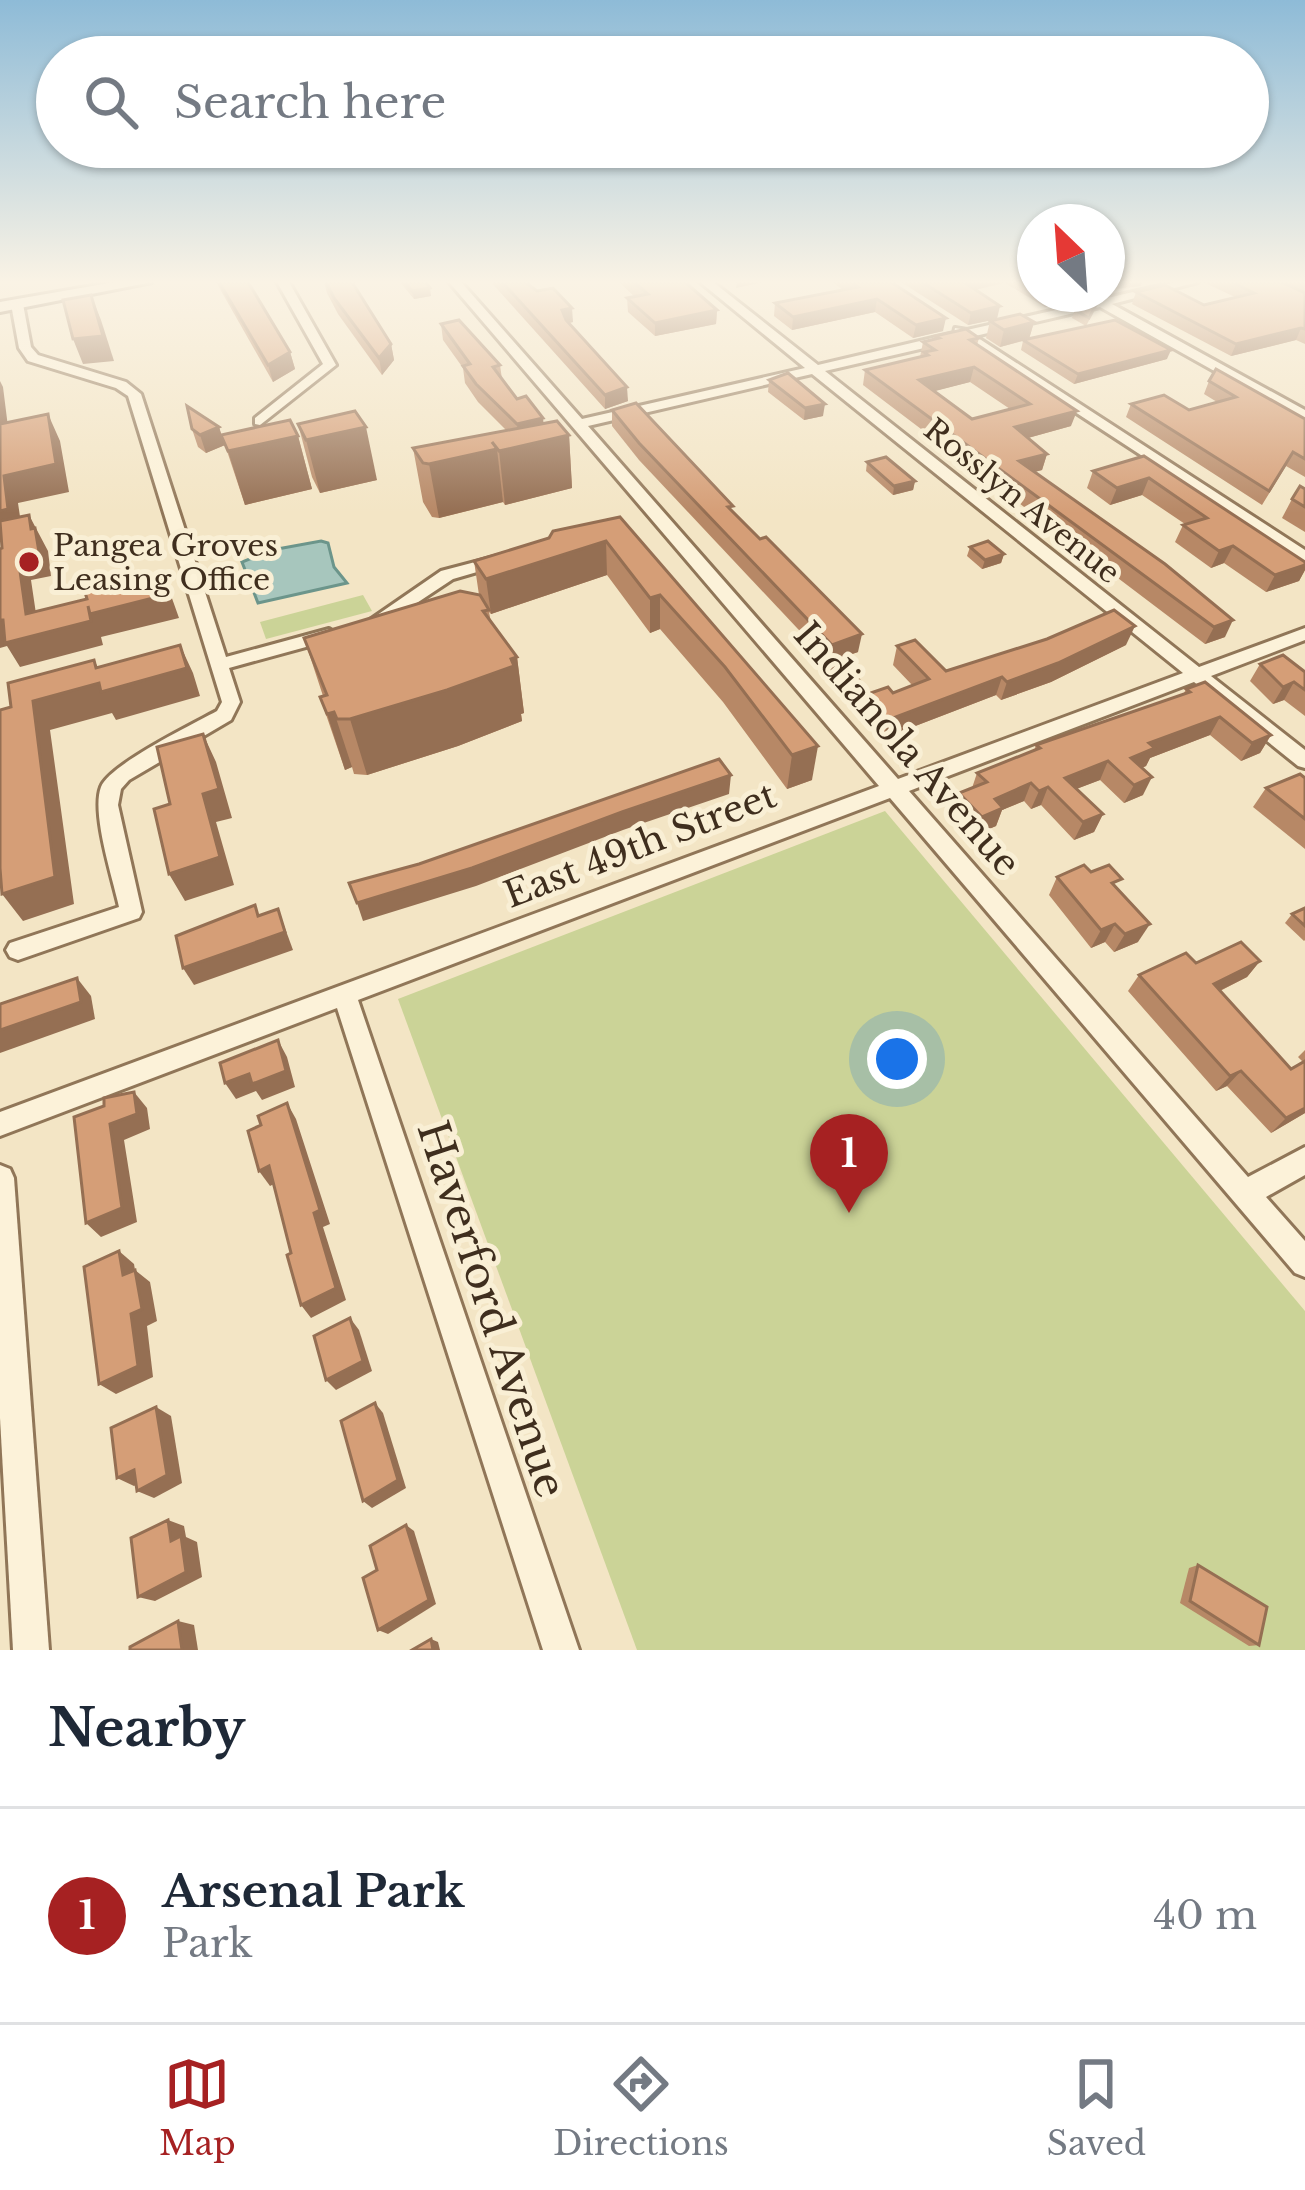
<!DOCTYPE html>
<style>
:root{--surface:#fff;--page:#f6f6f7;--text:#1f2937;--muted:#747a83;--line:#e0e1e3;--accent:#a62122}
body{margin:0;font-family:"Libre Baskerville",serif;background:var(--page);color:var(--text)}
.compass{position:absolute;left:1017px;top:204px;width:108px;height:108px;border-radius:50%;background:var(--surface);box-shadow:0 3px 9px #0004;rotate:335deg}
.you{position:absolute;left:897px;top:1059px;width:42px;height:42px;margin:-30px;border:9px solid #fff;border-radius:50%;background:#1a73e8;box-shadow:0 0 0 18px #1a73e833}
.badge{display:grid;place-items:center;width:78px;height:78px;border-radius:50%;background:var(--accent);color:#fff;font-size:39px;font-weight:700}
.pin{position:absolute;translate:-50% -99px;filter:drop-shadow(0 3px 6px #0008)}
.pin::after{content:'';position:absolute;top:63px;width:42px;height:36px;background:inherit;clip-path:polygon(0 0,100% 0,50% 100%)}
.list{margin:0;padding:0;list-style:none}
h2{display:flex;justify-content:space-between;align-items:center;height:156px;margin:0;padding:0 48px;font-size:51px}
h2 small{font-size:39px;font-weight:400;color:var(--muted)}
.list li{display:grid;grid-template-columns:78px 1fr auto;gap:36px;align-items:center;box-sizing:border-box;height:216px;padding:0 48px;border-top:3px solid var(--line)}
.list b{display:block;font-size:45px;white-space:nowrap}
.list p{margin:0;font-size:39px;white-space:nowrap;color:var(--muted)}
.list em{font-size:39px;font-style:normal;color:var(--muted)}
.icon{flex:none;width:66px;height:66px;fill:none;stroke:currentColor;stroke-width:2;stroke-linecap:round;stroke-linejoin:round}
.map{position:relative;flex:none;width:1305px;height:1650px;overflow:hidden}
.search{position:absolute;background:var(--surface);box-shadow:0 3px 9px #0004;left:36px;right:36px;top:36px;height:132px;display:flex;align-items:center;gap:30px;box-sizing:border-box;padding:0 42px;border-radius:66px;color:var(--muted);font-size:45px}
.sheet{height:372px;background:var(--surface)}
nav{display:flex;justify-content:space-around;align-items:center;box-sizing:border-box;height:168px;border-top:3px solid var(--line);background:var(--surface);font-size:33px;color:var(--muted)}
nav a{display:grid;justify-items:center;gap:6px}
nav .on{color:var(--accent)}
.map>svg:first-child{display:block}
.green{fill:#cbd397}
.water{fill:#a7c6bd;stroke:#6c958b;stroke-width:3}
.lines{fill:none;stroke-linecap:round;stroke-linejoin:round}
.street-casing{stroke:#907658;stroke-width:6}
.secondary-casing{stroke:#72573b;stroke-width:6}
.street{fill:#fcf2d9;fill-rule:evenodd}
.secondary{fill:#fcf2d9;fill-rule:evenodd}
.wall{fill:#b78866;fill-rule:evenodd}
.shaded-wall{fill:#956f53}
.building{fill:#d59e77;stroke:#956f53;stroke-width:3;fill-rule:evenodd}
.poi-dot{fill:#a62122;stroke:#f9efd5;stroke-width:4.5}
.labels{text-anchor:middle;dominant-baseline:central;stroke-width:10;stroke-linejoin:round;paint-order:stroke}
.far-street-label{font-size:30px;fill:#3f2e1e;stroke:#f9efd5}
.far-poi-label{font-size:30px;fill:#3f2e1e;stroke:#f9efd5;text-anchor:start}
.street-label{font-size:36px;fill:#3f2e1e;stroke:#f9efd5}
.near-street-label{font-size:42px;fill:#3f2e1e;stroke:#f9efd5}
</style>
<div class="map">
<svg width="1305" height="1650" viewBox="0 0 1305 1650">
<rect width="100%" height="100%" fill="#f3e5c5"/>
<g class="green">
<path d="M363,595L372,611L266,639L260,622Z"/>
<path d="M885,811L1305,1311V1650H637L398,999Z"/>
</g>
<path class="water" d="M321,541L328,543L334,567L347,583L258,603L242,562L272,550Z"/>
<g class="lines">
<g class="street-casing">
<g id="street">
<path d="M277,282H289L336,365L260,425L255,424V418L323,364Z"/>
<path d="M449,282H461L582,419L805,368L700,282H713L818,365L954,333L955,328L967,330L1091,302L1096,296L1103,299L1176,282H1198L1112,304L1305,410V420L1300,419L1100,307L975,336L1305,550V562L963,339L825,371L1199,667L1305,628V640L1211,676L1305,750V768L1298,766L1194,682L909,791L1248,1177L1305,1147V1175L1266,1197L1305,1241V1277L1295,1273L890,798L358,1000L579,1650H543L337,1008L0,1136V1112L879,786ZM812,374L1183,673L898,779L588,426Z"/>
<path d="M17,300L23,304L31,347L38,355L126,382L141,394L226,657L329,629L338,635L335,639L229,668L240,702L231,720L129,780L121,789L118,805L142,912L139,918L18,960L10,957L6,950L10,943L119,907C113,879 91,813 101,787C109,765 193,724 217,711L222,702L128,396L116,388L28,361L19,348L11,304Z"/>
<path d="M502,555L508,557V563L453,579L382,626H370L367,622L441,571Z"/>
<path d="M0,1165L10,1169L14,1178L49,1650H13L0,1418Z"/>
</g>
</g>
<g class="secondary-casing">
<path id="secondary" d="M115,282H152L0,312V302Z"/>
</g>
<use href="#street" class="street"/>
<use href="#secondary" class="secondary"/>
</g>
<g class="wall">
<path d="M216,282H248L290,352L295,369L273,382Z"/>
<path d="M324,282H352L391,344L394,360L382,375L338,314L327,293Z"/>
<path d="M400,282H426L431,296L414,299Z"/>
<path d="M491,282H525L573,322L569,323L628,401L605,409Z"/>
<path d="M619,282H685L717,310L716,324L655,336L628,312L627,298L635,297Z"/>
<path d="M832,282H891L943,331L913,338L875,312L792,330L774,316L775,303L843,290Z"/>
<path d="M901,282H1035V294H1093L1089,298L1045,307L1005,283L975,290L997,319L968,325Z"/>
<path d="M1203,282H1281L1305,293V344L1296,340L1231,356L1132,304L1136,292L1204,305L1235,297Z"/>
<path d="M1283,282H1305V293Z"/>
<path d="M1075,310L1093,313L1086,326L1072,318Z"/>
<path d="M990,321L1034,322L1029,339L1167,359L1074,384L1021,350L1023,341L1000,347L986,338Z"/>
<path d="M441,324L500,365L502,379L517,399L544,424L569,435L572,488L505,505L503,502L439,518L432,517L423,502L413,448L507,431L478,402L465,383L463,368L443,340Z"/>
<path d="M935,336L979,338L977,345L1071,426L1028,438L1047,454L1042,470L1034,472L1225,637L1205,644L863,385L865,370L920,357L923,342L934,339ZM970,382L1010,409L972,419L934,391Z"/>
<path d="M769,380L823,416L804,420L768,392Z"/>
<path d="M1209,381L1305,419V477L1286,466L1262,505L1126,417L1131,404L1189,410L1217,402L1204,394Z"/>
<path d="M612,410L732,511L858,652L829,662L639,460L612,426Z"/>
<path d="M298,424L377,480L320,493L312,477Z"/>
<path d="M219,427L221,435L298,436L312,489L245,505L225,445L206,453L198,447L192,429Z"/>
<path d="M1144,456L1305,562V570L1299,581L1266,592L1224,563L1211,568L1175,542L1183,525L1185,524L1142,495L1110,505L1087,488L1093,471Z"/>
<path d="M867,462L915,481L913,490L893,495L866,471Z"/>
<path d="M1305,489V532L1282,518L1292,499Z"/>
<path d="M620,517L812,780L787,789L723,702L660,629L650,633L607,575L491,614L489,612L491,622L517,657L524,713L521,714L522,721L458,746L367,775L354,774L352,767L345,770L320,697L323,696L304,638L479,595L474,561Z"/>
<path d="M970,547L1004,554L1001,563L982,569L967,556Z"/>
<path d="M1126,645L1051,682L1001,700L996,695L884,738L861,713L865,695L893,693L912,685L893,665L897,646L946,671Z"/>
<path d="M1260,664L1305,672V716L1284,700L1273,704L1250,681Z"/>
<path d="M828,670L858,689L840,695L827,679Z"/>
<path d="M1186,689L1271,735L1260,753L1241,761L1210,735L1150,758L1146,766L1142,768L1143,795L1124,803L1100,780L1076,789L1103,814L1094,832L1074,840L1041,805L1031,809L1024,801L1002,810L996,826L975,835L954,811L959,793L972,788L977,773L1034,751L1036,745L1183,695Z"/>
<path d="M1305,778V849L1253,807L1266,788Z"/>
<path d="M1091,872L1117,889L1138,942L1114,952L1105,942L1091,948L1049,895L1057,877Z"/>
<path d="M1305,908V940L1304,941L1285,923L1292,914Z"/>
<path d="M1260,961L1247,977L1220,991L1291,1069L1303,1062L1298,1057L1305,1050V1113L1271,1133L1227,1086L1216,1091L1128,991L1139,975L1196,963Z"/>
<path d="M1198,1565L1259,1645L1249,1646L1180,1603L1189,1568Z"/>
</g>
<g class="shaded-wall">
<path d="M737,282H764L736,288Z"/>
<path d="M962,282H1005L959,293Z"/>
<path d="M1107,282H1142L1141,286L1107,290Z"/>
<path d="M430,288L431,296L414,299L412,291Z"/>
<path d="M1093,294L1089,298L1045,307L1049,295Z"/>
<path d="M91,295L101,320L114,361L83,364L73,339Z"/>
<path d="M877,299L875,312L792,330L793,317Z"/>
<path d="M1000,306L997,319L968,325L971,313Z"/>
<path d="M572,308L573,322L563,324L562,310Z"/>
<path d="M717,310L716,324L655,336V323Z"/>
<path d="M946,318L943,331L913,338L916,325Z"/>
<path d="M1034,322L1029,339L1000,347L1004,330Z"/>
<path d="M1301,328L1296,340L1231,356L1236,344Z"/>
<path d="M391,344L394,360L382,375L379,358Z"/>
<path d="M1171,350L1167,359L1074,384L1078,374Z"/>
<path d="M290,352L295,369L273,382L268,365Z"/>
<path d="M974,367L970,382L916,396L919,380Z"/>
<path d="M0,381L3,387L11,451L0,429Z"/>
<path d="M627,387L628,401L605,409V395Z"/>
<path d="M825,404L823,416L804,420L805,408Z"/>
<path d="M1077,411L1071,426L1010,443L1015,427Z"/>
<path d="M48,414L60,441L69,492L18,503L23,537L0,542V511L4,476Z"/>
<path d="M543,418L545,436L518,442L517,424Z"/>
<path d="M219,427L225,445L206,453L200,435Z"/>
<path d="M366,427L377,480L320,493L306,440Z"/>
<path d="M569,435L572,488L505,505L499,451Z"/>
<path d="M298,436L312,489L245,505L228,451Z"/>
<path d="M497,449L503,502L439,518L429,464Z"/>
<path d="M1047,454L1042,470L1015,477L1019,461Z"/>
<path d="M1149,478L1142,495L1110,505L1117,488Z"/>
<path d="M915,481L913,490L893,495L894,486Z"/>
<path d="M29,515L48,551L51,576L31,580L39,634L88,606L163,573L179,618L101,637L103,645L20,667L7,646L0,648V620L26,614L18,557L31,529Z"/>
<path d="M606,541L607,575L491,614L486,579Z"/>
<path d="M1233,546L1224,563L1211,568L1219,551Z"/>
<path d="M1004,554L1001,563L982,569L985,560Z"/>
<path d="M1305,565V570L1299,581L1266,592L1275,575Z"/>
<path d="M660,595V629L650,633V598Z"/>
<path d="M1233,620L1225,637L1205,644L1214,627Z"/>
<path d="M1135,626L1126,645L1051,682L1001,700L1007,682Z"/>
<path d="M862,634L858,652L829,662L832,645Z"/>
<path d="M180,645L193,673L200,696L116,720L112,713L50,730L74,904L23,921L2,894L33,701L96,668L94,660L109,689Z"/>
<path d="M517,657L524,713L521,714L522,721L458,746L367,775L350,719Z"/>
<path d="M1002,677L996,695L884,738L888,720Z"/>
<path d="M859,680L858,689L840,695L842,686Z"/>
<path d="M1294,682L1284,700L1273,704L1283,687Z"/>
<path d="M334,712L352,767L345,770L327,714Z"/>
<path d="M1220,717L1210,735L1150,758L1146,766L1122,776L1131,758L1149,743Z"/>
<path d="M203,734L216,762L232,818L216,822L234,885L185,901L169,874L203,794Z"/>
<path d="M1271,735L1260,753L1241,761L1252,743Z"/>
<path d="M818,746L812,780L787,789L792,755Z"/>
<path d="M1108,761L1100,780L1058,796L1065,778Z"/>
<path d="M731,775L729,794L623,830L476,886L363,921L357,903Z"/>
<path d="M1152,777L1143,795L1124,803L1134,785Z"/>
<path d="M1031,783L1024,801L1002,810L996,826L975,835L982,817L995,799Z"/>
<path d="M1048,787L1041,805L1031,809L1039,791Z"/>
<path d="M1103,814L1094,832L1074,840L1083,822Z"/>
<path d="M278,909L293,950L194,985L183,968Z"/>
<path d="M1115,924L1105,942L1091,948L1101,930Z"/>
<path d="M1150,924L1138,942L1114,952L1125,934Z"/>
<path d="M1260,961L1247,977L1201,1000L1214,984Z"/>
<path d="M77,978L91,996L95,1019L0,1053V1030Z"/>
<path d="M278,1040L287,1057L295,1087L262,1100L256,1091L236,1099L225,1083Z"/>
<path d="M1241,1071L1227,1086L1216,1091L1230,1076Z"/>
<path d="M134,1092L147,1108L150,1129L124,1140L137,1222L101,1237L86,1223L110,1124Z"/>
<path d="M287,1103L296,1119L330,1224L323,1227L346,1300L311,1318L301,1305L314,1213Z"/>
<path d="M1305,1108V1113L1271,1133L1286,1118Z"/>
<path d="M269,1166L280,1181L270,1186L259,1171Z"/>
<path d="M119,1251L134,1264L138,1288L123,1275Z"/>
<path d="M135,1270L150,1282L157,1321L147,1326L153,1377L116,1394L99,1384L131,1314Z"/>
<path d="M350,1318L359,1330L372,1371L336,1390L326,1380Z"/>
<path d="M375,1403L383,1413L406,1488L372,1508L363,1501Z"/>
<path d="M156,1407L171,1416L182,1483L154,1498L137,1491Z"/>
<path d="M134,1470L151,1478L134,1486L117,1478Z"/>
<path d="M168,1520L184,1526L186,1537L197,1542L202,1577L155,1601L138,1597L171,1541Z"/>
<path d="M406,1525L414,1531L436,1604L388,1634L378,1630Z"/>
<path d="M178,1621L194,1625L198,1650H182Z"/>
<path d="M431,1639L438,1642L440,1650H433Z"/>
</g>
<g class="building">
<path d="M219,282H248L290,352L268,365Z"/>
<path d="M326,282H352L391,344L379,358L334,298Z"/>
<path d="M405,282H426L430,288L412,291Z"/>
<path d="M502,282H525L537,291L553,288L572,308L562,310L566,320L627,387L605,395Z"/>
<path d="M634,282H685L717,310L655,323L627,298L648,294Z"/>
<path d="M851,282H891L946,318L916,325L877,299L793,317L775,303L858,287Z"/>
<path d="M922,282H964L1000,306L971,313Z"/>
<path d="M1232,282H1281L1305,293V329L1301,328L1236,344L1136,292L1165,285L1204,305L1254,293Z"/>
<path d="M91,295L103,336L73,339L63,300Z"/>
<path d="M1096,305L1089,318L1075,310Z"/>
<path d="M1020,314L1034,322L1004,330L990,321Z"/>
<path d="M459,320L500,365L493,367L517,399L526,396L543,418L517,424L476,384L463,366L470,364L441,324Z"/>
<path d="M1115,320L1171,350L1078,374L1023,340Z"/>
<path d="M966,329L979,338L970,340L1077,411L1015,427L1047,454L1019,461L1165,564L1233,620L1214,627L865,370L928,355L924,352L935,350L923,342L939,338L935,336ZM974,367L1030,404L972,419L919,380Z"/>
<path d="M1216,369L1305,419V459L1293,452L1269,491L1131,404L1164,395L1189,410L1236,397L1209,381Z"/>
<path d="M788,373L825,404L805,408L769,380Z"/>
<path d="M636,403L733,506L728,507L760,539L766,537L862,634L832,645L639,443L612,410Z"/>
<path d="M187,406L219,427L200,435L192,429Z"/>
<path d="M355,411L366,427L306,440L298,424Z"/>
<path d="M48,414L56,464L4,476L8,509L0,511V424Z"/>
<path d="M290,420L298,436L228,451L221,435Z"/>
<path d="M557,421L569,435L499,451L492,442L497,449L429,464L423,463L413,448Z"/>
<path d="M1144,456L1305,562V565L1275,575L1233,546L1219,551L1183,525L1207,518L1149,478L1117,488L1093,471Z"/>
<path d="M886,457L915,481L894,486L867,462Z"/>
<path d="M1300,486L1305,489V507L1292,499Z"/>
<path d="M29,515L31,529L35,528L39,552L18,557L26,614L87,599L85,592L163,573L169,594L90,614L88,606L91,621L5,643L3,620H0V549L2,548L0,521Z"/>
<path d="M620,517L818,746L792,755L725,667L660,595L650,598L606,541L486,579L474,561L549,538L553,531Z"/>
<path d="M988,541L1004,554L985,560L970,547Z"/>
<path d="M460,591L480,595L489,610L483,611L517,657L511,659L514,666L447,690L350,719H337L334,712L327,714L320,697L327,695L304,638Z"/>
<path d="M1114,610L1135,626L1058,663L1007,682L1002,677L888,720L865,695L888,687L893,693L929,679L897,646L915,640L946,671L1047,639Z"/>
<path d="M180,645L187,668L101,692L99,683L33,701L55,877L2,894L0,868V710L11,707L8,683L94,660L96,668Z"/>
<path d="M1283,655L1305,672V690L1294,682L1283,687L1260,664Z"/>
<path d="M846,664L859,680L842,686L828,670Z"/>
<path d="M1205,682L1271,735L1252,743L1220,717L1149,743L1155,748L1131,758L1152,777L1134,785L1108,761L1065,778L1103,814L1083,822L1048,787L1039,791L1031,783L995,799L1003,808L982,817L959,793L987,782L977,773L1040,748L1036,745L1190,692L1186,689Z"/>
<path d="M203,734L219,789L203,794L220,857L169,874L154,809L170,804L157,747Z"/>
<path d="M719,759L731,775L622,812L472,868L357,903L349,883L419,864Z"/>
<path d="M1300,774L1305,778V819L1266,788Z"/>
<path d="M1084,865L1091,872L1109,865L1122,879L1112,883L1150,924L1125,934L1115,924L1101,930L1057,877Z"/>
<path d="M255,905L258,916L278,909L285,932L183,968L176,936Z"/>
<path d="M1305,908V926L1292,914Z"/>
<path d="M1241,942L1260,961L1214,984L1291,1069L1305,1061V1108L1286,1118L1241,1071L1230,1076L1139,975L1186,953L1196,963Z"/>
<path d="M77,978L81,1002L0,1030V1004Z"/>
<path d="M278,1040L286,1071L252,1084L249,1074L225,1083L220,1063Z"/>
<path d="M134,1092L137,1114L110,1124L122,1208L86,1223L74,1117L104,1106V1098Z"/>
<path d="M287,1103L320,1210L314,1213L336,1288L301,1305L287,1255L291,1253L269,1166L259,1171L248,1131L261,1125L258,1116Z"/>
<path d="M119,1251L123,1275L135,1270L142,1309L131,1314L138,1366L99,1384L84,1267Z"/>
<path d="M350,1318L363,1361L326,1380L314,1336Z"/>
<path d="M375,1403L398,1480L363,1501L341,1421Z"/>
<path d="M156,1407L167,1475L137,1491L134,1470L117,1478L111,1428Z"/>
<path d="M168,1520L171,1541L181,1536L186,1572L138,1597L131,1538Z"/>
<path d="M406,1525L429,1600L378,1630L363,1578L377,1570L370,1546Z"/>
<path d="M1198,1565L1267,1607L1259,1645L1190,1601Z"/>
<path d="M178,1621L182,1650H130V1647Z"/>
<path d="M431,1639L433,1650H412Z"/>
</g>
<linearGradient id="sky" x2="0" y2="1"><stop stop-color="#8ebbd7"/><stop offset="0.55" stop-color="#faf3e5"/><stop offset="1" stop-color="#faf3e5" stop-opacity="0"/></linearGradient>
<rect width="1305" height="513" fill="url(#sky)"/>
<circle class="poi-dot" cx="29" cy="562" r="12"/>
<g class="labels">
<g class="far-street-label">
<text transform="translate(1022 501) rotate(39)">Rosslyn Avenue</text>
</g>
<g class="far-poi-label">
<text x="53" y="545">Pangea Groves<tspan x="53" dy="34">Leasing Office</tspan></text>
</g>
<g class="street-label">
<text transform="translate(907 749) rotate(49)">Indianola Avenue</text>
<text transform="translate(640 845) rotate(-21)">East 49th Street</text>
</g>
<g class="near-street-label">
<text transform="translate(492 1309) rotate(72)">Haverford Avenue</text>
</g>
</g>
</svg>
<svg class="compass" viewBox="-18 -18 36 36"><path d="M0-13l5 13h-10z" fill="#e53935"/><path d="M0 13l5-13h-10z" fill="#747a83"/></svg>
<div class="you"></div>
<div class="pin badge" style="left:849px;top:1213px">1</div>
<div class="search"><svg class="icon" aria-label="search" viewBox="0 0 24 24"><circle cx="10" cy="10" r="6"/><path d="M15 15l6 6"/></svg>Search here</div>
</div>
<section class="sheet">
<h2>Nearby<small></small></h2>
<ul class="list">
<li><span class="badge">1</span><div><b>Arsenal Park</b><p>Park</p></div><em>40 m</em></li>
</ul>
</section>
<nav>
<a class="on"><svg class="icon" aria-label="map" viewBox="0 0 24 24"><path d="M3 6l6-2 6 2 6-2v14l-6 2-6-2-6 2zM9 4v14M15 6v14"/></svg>Map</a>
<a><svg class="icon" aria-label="directions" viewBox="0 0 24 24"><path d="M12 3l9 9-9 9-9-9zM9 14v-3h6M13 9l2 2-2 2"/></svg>Directions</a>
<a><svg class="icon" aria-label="saved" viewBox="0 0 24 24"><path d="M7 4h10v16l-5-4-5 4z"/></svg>Saved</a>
</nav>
